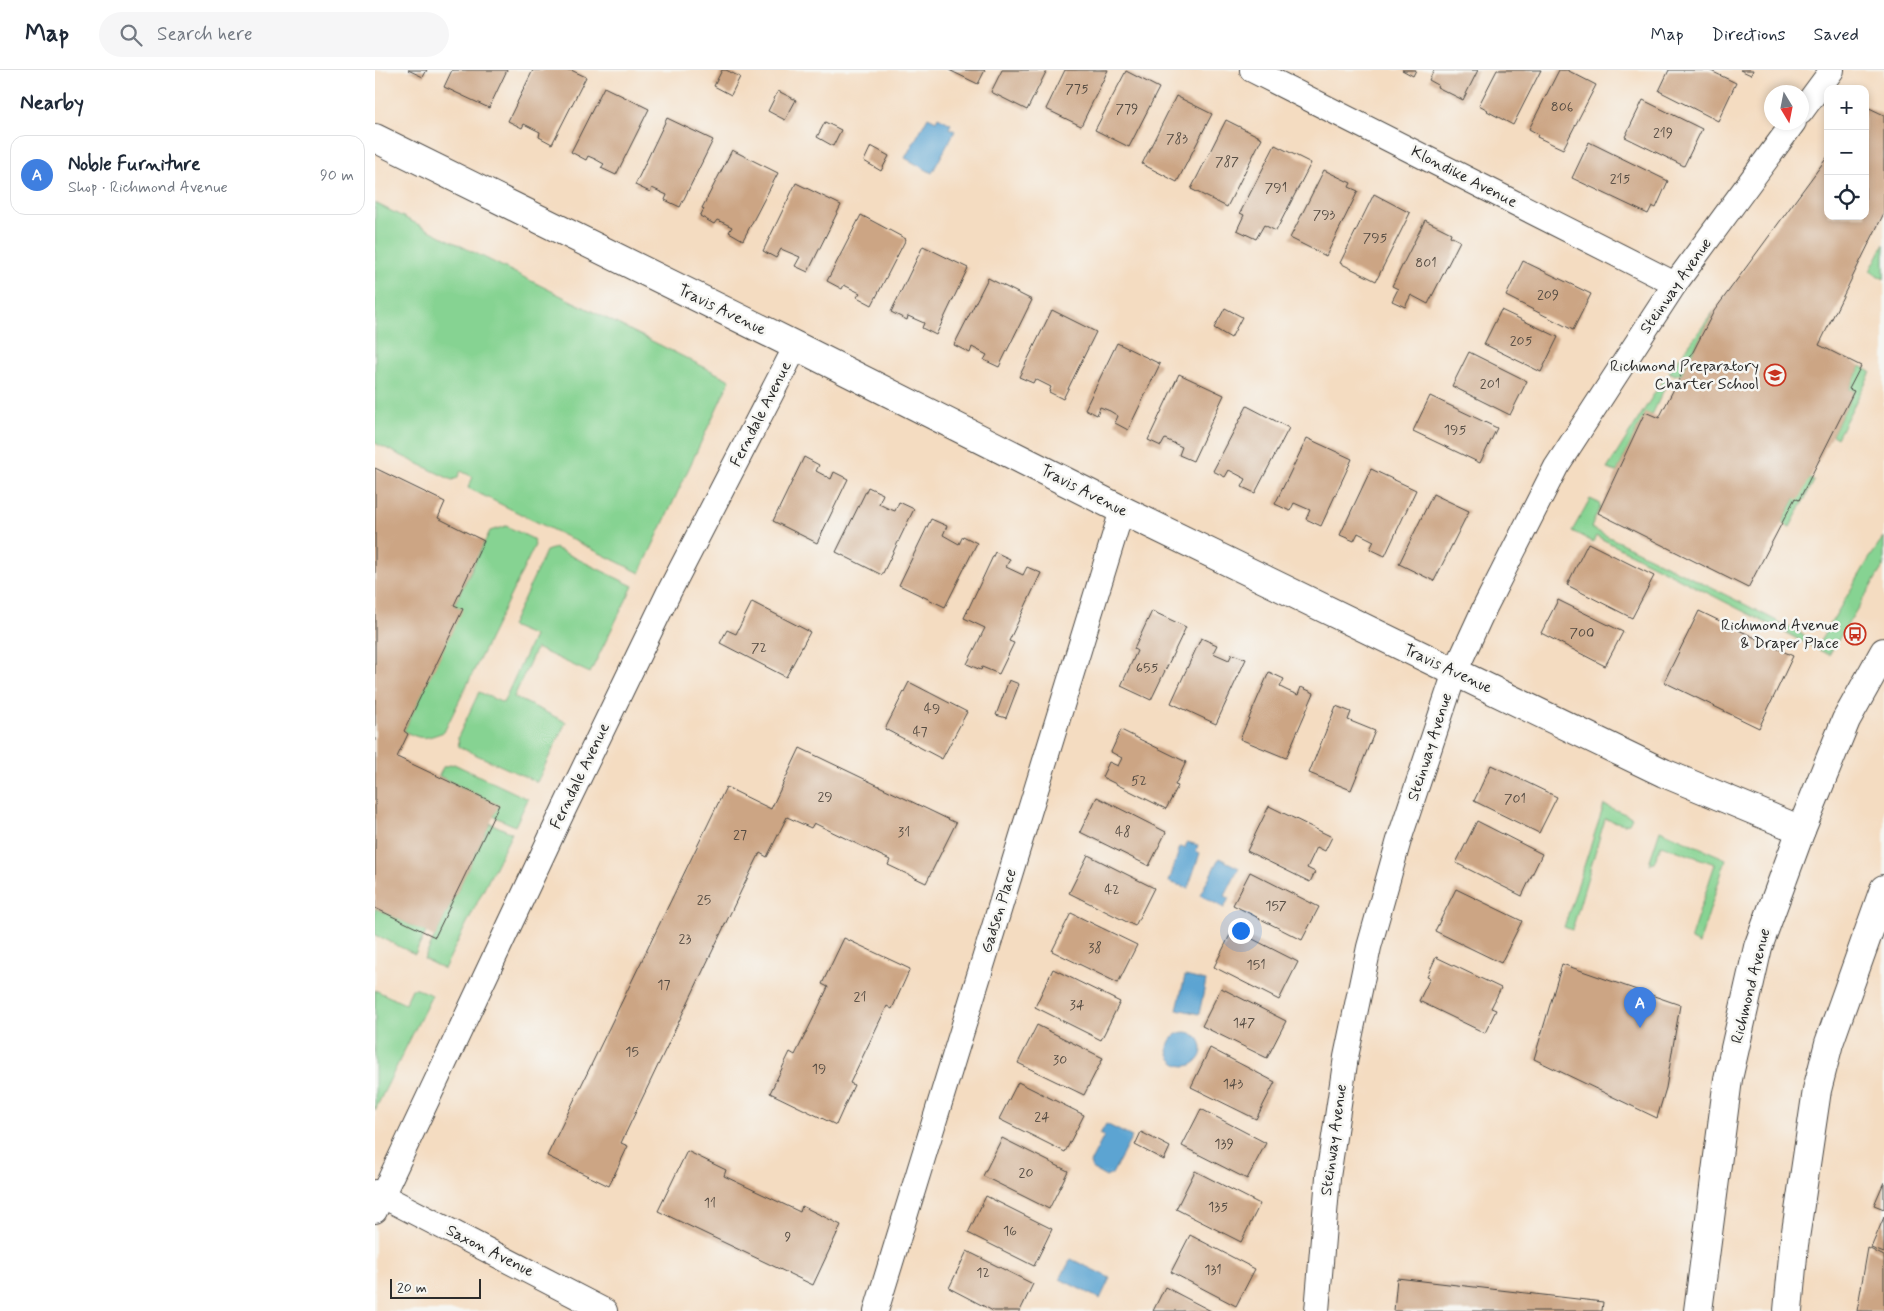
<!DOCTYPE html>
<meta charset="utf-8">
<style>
:root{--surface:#fff;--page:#f6f6f7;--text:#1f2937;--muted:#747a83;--line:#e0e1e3;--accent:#c8321e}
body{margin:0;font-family:Mynerve,sans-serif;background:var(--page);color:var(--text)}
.controls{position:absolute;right:15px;top:15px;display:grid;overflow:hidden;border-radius:10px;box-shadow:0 2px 8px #0003}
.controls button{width:45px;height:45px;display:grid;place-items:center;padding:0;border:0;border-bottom:1px solid var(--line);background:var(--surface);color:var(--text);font:25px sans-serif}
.compass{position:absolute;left:1389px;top:15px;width:45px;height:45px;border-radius:50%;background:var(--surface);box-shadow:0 2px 8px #0003;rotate:170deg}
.scale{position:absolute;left:15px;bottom:12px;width:91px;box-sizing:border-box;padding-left:5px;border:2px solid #2b2b2b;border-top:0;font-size:14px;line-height:18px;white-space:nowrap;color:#2b2b2b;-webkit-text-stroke:4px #f6f6f2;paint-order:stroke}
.you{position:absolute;left:865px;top:860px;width:18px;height:18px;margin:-12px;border:4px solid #fff;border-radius:50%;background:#1a73e8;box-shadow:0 0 0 8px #1a73e833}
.badge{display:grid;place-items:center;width:32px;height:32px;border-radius:50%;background:var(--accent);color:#fff;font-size:16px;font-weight:700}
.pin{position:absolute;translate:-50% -41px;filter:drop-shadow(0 1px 2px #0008)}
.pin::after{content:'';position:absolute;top:26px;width:18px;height:15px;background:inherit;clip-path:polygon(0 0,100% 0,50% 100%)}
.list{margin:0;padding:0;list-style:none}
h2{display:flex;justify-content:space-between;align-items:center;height:65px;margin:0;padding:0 20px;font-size:21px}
h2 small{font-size:16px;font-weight:400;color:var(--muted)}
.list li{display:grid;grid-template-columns:32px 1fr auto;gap:15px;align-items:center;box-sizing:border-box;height:80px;margin:0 10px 10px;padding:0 10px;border:1px solid var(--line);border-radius:15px}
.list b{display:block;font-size:19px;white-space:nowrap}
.list p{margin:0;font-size:16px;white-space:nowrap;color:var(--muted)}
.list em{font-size:16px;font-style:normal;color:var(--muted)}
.icon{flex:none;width:28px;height:28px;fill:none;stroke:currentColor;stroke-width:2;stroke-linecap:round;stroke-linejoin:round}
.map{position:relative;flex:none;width:1509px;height:1241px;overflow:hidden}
header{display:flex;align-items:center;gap:30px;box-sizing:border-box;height:70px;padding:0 25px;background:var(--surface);border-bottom:1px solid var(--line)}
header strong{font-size:24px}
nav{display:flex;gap:28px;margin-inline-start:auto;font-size:18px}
.search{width:350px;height:45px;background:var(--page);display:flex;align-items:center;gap:12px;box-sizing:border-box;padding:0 18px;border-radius:28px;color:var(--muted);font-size:19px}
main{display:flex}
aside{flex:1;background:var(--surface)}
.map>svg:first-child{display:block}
.green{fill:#86d392;stroke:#587f5e}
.water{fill:#5ba4d2;stroke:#43687e}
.building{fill:#cca584}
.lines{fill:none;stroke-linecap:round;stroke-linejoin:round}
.minor-casing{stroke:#494642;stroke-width:26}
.tertiary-casing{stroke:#494642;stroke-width:30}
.primary-casing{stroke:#494642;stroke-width:30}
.minor{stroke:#fff;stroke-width:24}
.tertiary{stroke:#fff;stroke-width:28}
.primary{stroke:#fff;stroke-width:28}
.labels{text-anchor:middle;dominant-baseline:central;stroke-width:5;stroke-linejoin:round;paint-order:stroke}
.number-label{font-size:14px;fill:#534a41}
.street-label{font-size:16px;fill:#2b2b2b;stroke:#f6f6f2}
.poi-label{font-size:16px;fill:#2b2b2b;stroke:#f6f6f2;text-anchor:end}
</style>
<header>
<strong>Map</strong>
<div class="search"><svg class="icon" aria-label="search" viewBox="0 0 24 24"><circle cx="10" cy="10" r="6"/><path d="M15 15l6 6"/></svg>Search here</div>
<nav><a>Map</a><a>Directions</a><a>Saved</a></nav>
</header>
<main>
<aside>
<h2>Nearby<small></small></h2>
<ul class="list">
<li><span class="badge" style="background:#3f7fe0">A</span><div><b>Noble Furniture</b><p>Shop · Richmond Avenue</p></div><em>90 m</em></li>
</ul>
</aside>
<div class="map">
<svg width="1509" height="1241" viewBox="0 0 1509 1241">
<rect width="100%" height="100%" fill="#f6f6f2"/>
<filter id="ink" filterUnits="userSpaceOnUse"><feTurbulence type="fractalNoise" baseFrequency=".02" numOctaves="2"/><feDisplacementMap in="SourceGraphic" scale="10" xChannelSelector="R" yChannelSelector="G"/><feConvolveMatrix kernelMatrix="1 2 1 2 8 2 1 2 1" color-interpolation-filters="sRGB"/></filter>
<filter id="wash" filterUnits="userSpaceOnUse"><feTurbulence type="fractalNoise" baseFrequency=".0096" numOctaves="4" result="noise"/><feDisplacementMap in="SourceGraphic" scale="20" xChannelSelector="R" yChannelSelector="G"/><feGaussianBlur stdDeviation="1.12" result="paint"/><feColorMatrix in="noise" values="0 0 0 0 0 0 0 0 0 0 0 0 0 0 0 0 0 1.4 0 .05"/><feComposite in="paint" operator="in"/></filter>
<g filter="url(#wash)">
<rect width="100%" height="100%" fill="#f4dcc1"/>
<g class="green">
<path d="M0,133L355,310L265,503L93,418L98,407L86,401L82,408L77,410L0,373Z"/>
<path d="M1509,174V209L1495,201Z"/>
<path d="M1339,241L1307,303L1299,305L1294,302Z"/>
<path d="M1486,296L1496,302L1462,368L1457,365L1479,321L1474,319Z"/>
<path d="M1289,308L1292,310V313L1277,345L1270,343L1242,402L1232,399Z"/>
<path d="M1435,408L1439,411L1415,457L1407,453L1420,428Z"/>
<path d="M1215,429L1224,433L1225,436L1216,458L1371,535L1444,573L1494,489L1509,467V495L1454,585L1221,466L1218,472L1197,461Z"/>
<path d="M131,456L158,469L160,475L69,662C51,668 48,671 29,661L87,539L79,535L115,461Z"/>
<path d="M180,478L258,516L215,603L161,578L139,627L191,652L162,712L84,677L83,667L104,622L128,633L159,566L136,556L171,481Z"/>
<path d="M79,694L153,729L140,756L118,746L123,735L64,706L68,697Z"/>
<path d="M1229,735L1257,747L1254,753L1249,754L1230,749L1197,860L1189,857Z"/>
<path d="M115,753L137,763L69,899L49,889Z"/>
<path d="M1285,760L1351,789L1324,874L1316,870V867L1340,794L1286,775L1279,793L1275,794V790Z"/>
<path d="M0,838L51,862L40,884L0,865Z"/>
<path d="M37,919H42L57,925L0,1040V920L30,934Z"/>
</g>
<g class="water">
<path d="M553,47L561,51L563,47L576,54L574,58L580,61L557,103L530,88Z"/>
<path d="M812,772L823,775L821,781L825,783L813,818L794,812L805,777L810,778Z"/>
<path d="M844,788L864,798L850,826L854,828L849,838L825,825Z"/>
<path d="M810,906L831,911L824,944L802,939Z"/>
<circle cx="810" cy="979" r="17"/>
<path d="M731,1054L757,1067L737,1104L731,1107L717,1099L715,1093L729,1066L725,1064Z"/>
<path d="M696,1189L735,1208L725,1229L685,1209Z"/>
</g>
<g id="blocks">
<g class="building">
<path d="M33,0H52L48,7Z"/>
<path d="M77,0H132L114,38L69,17Z"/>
<path d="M158,0H196L211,7L177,74L164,67L165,62L149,54L147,58L133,51Z"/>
<path d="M347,0H351L365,7L356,25L339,16Z"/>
<path d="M574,0H610L603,14Z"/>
<path d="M627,0H672L652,40L616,22Z"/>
<path d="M690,0H733L706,56L671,39Z"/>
<path d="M1027,0H1041L1038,6Z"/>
<path d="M1059,0H1103L1088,30L1062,17L1063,15L1054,10Z"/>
<path d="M1122,0H1166L1138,55L1112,41L1113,40L1104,35Z"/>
<path d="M1184,0H1192L1221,15L1188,79L1162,67L1163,64L1154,59Z"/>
<path d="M1294,0H1334L1361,13L1343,51L1284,21Z"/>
<path d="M1365,0H1378L1376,5Z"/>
<path d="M751,1L784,18L754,77L720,60Z"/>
<path d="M229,17L274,39L241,105L226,98L229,94L220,89L213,86L211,90L196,82Z"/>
<path d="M403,21L421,30L410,50L393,41Z"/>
<path d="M801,26L837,44L802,112L767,94Z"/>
<path d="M1268,30L1327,59L1309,96L1250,67Z"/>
<path d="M1490,36L1509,45V143L1444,275L1486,296L1474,319L1479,321L1424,430L1420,428L1373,518L1223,443L1270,342L1284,348L1339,241L1453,86V146H1490Z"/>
<path d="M292,48L338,70L305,137L290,130L292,125L277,118L275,122L260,115Z"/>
<path d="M851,50L887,68L852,137L816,119Z"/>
<path d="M450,52L466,60L458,76L442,67Z"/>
<path d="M1214,72L1293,111L1281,138L1277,136L1273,144L1197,108Z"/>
<path d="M900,75L936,93L901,161L889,155L881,169L862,160L869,145L865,143Z"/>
<path d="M496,76L514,86L506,101L489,91Z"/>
<path d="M357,80L403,103L368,170L354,162L357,157L349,153L342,150L339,154L325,146L329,139L327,138Z"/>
<path d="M949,100L976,113L974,117L983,121L951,186L915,168Z"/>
<path d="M421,113L466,135L433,202L420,196L425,187L406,179L401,188L388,181Z"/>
<path d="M999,124L1035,143L1001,211L965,193Z"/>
<path d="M486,145L531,169L497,235L482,227L485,223L469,215L467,219L452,211Z"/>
<path d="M1050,150L1076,163L1075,166L1085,171L1053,234L1036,225L1030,237L1017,231L1023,219L1017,216Z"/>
<path d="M548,176L593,198L561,265L547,258L549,253L533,246L532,250L516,242Z"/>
<path d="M1148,191L1216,224L1198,260L1131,226Z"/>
<path d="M613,208L657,230L624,297L609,290L612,285L597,277L595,283L579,275Z"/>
<path d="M850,238L867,247L856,268L839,258Z"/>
<path d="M677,240L721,262L688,329L674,322L676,317L660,309L658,313L644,307Z"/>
<path d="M1126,240L1183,267L1166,302L1109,274Z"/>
<path d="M742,273L785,294L753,360L740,353L743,346L735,341L725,337L722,345L710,339Z"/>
<path d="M1094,282L1152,311L1135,345L1077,316Z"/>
<path d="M804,304L849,325L818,391L804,385L807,377L790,369L786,376L773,370Z"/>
<path d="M1055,326L1122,358L1105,393L1038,361Z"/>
<path d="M872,336L914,358L880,423L867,417L871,409L854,400L850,407L838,401Z"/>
<path d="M932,368L977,389L946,456L931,449L935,440L919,433L915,441L900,434Z"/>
<path d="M429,387L444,395L441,401L456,409L459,402L473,409L442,473L398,451Z"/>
<path d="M0,398L70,432L63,448L109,471L79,535L88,539L29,661L33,664L22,687L124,735L60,867L0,838Z"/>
<path d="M996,399L1041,420L1010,486L995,479L999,471L983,463L979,471L965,465Z"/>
<path d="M493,417L508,424L504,434L512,438L520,441L524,432L539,439L507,505L461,482Z"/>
<path d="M1058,424L1094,441L1059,511L1024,494Z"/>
<path d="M556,449L572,456L568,465L575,469L584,474L588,466L602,473L570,537L524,515Z"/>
<path d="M1213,473L1279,506L1257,548L1192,515Z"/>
<path d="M620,482L635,489L631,497L648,505L652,497L666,503L634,571L639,573L624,604L607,597L606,600L592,594L610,558L589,548Z"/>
<path d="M1183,530L1248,562L1230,596L1166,563Z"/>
<path d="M377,532L435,562L411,607L345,573L352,560L361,564Z"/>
<path d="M777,541L811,557L776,630L746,616L762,581L759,579Z"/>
<path d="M1324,541L1418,586L1384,658L1289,612Z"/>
<path d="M826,568L842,575L838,583L854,590L857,584L871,589L841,654L796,633Z"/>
<path d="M894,602L909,609L905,617L913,621L923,625L926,617L939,623L911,688L865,669Z"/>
<path d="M634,610L644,614L631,648L621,645Z"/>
<path d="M534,612L592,642L567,689L510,659Z"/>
<path d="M961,636L976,642L973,650L1000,661L976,720L934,703Z"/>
<path d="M746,660L811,692L800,715L803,716L791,739L727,707L734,692L743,696L747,688L736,682Z"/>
<path d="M425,678L581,753L551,813L513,795L515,790L439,753L436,758L412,747L392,787L385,783L366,821L246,1073L253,1076L234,1116L172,1086L351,717L396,739Z"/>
<path d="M1116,695L1182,727L1164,763L1099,731Z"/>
<path d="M722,727L791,762L774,796L705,762Z"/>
<path d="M894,736L957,767L950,781L942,777L932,798L940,802L935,812L872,781Z"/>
<path d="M1102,751L1167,784L1147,826L1081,793Z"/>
<path d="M713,785L779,818L760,856L694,823Z"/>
<path d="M875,802L944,837L927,870L858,835Z"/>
<path d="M1081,819L1147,851L1126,893L1060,861Z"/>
<path d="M696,843L762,875L743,913L677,881Z"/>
<path d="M858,859L923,892L904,930L839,897Z"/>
<path d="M469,868L535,899L517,939L512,936L475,1013L479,1015L461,1055L395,1023L415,982L420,985L438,949L453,917L447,914Z"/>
<path d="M1061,887L1126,918L1116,938L1121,940L1110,963L1044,931L1055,908L1052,907Z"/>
<path d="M1187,894L1305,935L1291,1018L1282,1048L1159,989Z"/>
<path d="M678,899L745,932L726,970L660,937Z"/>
<path d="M846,918L911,951L892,988L827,956Z"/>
<path d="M662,955L728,988L709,1025L643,993Z"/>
<path d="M835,978L900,1012L881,1049L816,1017Z"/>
<path d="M643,1012L709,1045L690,1082L624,1049Z"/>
<path d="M826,1039L891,1073L872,1109L807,1076Z"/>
<path d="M766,1062L795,1077L789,1090L760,1075Z"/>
<path d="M627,1068L693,1101L674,1139L608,1106Z"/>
<path d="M312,1081L351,1100L349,1106L425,1142L427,1136L466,1155L438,1215L283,1141Z"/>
<path d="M820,1101L885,1134L866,1172L801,1139Z"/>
<path d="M1509,1112V1139L1499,1135Z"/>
<path d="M611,1126L677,1159L659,1196L593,1163Z"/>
<path d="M1509,1147V1183L1496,1178Z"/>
<path d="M815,1165L880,1199L861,1236L796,1202Z"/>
<path d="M1493,1178L1509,1186V1241H1482Z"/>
<path d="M592,1181L658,1214L645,1241H618L574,1218Z"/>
<path d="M1022,1208L1228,1232L1227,1241H1019Z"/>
<path d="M790,1217L836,1241H778Z"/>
</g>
</g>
</g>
<g filter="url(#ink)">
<use href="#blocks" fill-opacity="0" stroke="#494642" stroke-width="1"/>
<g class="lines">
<g class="minor-casing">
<g id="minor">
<path d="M877,0L1300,214"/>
<path d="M1426,42L1457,0"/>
<path d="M0,1122L230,1241"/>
<path d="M0,1141L189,739L294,522L421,276"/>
<path d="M501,1241L747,440"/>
<path d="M942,1241L953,1107L971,987L994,877L1024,770L1080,602L1108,541L1181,397L1300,214L1419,52"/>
</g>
</g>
<g class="tertiary-casing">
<path id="tertiary" d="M0,68L421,276L747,440L1080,602L1289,703L1426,760"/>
</g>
<g class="primary-casing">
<g id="primary">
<path d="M1323,1241L1353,1009L1383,877L1426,760L1471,650L1509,582"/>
<path d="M1413,1241L1419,1175L1442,1020L1454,973L1509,819"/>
</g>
</g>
<use href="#minor" class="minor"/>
<use href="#tertiary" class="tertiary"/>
<use href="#primary" class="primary"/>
</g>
</g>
<defs>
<g id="school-ring" transform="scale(1.125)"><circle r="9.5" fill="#f6f6f2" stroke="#c8321e" stroke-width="1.5"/><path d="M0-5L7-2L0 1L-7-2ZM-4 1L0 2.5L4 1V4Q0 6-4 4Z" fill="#c8321e"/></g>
<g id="bus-ring" transform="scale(1.125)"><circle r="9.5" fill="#f6f6f2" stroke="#c8321e" stroke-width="1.5"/><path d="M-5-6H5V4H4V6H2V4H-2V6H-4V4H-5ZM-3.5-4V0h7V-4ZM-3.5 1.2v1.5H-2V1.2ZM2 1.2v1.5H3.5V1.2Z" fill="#c8321e"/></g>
</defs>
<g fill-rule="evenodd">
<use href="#school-ring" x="1400" y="305"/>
<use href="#bus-ring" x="1480" y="564"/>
</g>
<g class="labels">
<g class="number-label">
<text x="702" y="19">775</text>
<text x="1187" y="37">806</text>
<text x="752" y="39">779</text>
<text x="1288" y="63">219</text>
<text x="802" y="69">783</text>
<text x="852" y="92">787</text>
<text x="1245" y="109">215</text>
<text x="901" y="118">791</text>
<text x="949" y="145">793</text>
<text x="1000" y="168">795</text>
<text x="1051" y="193">801</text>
<text x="1173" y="225">209</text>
<text x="1146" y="271">205</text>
<text x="1115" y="314">201</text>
<text x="1080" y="360">195</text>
<text x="1207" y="563">700</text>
<text x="384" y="578">72</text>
<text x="772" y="598">655</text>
<text x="557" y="639">49</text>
<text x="545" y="662">47</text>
<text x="764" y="711">52</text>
<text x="450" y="727">29</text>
<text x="1140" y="729">701</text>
<text x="529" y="762">31</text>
<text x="748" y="762">48</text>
<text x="365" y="765">27</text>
<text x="737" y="820">42</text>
<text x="329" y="830">25</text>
<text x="901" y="836">157</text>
<text x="310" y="869">23</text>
<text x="720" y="878">38</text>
<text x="881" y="895">151</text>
<text x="289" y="915">17</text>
<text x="485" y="927">21</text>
<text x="702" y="935">34</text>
<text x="869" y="953">147</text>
<text x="257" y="982">15</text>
<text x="685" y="990">30</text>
<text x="444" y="999">19</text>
<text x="858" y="1014">143</text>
<text x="667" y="1047">24</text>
<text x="849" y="1074">139</text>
<text x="651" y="1103">20</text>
<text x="335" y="1133">11</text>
<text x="843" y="1137">135</text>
<text x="635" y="1161">16</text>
<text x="413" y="1167">9</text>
<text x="838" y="1200">131</text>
<text x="608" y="1203">12</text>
</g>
<g class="street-label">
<text transform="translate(1089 107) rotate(27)">Klondike Avenue</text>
<text transform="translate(1301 216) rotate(-55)">Steinway Avenue</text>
<text transform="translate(347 240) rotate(26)">Travis Avenue</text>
<text transform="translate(386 344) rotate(-63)">Ferndale Avenue</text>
<text transform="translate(709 421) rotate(27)">Travis Avenue</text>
<text transform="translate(1073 599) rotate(25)">Travis Avenue</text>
<text transform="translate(1055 677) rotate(-72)">Steinway Avenue</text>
<text transform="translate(205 706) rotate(-64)">Ferndale Avenue</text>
<text transform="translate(624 841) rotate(-73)">Gadsen Place</text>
<text transform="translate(1376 916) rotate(-76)">Richmond Avenue</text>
<text transform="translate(959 1070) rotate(-82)">Steinway Avenue</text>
<text transform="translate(115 1181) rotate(27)">Saxon Avenue</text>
</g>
<g class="poi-label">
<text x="1384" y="296">Richmond Preparatory<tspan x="1384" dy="18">Charter School</tspan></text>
<text x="1464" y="555">Richmond Avenue<tspan x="1464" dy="18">&amp; Draper Place</tspan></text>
</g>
</g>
</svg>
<div class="controls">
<button>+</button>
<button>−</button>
<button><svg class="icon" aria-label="locate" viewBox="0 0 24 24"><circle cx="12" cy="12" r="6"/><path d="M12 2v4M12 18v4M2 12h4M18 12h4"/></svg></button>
</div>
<svg class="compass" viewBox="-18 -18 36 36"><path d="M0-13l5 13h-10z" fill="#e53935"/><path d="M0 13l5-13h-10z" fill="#747a83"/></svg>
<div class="scale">20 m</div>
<div class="you"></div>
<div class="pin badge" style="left:1265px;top:958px;background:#3f7fe0">A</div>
</div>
</main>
